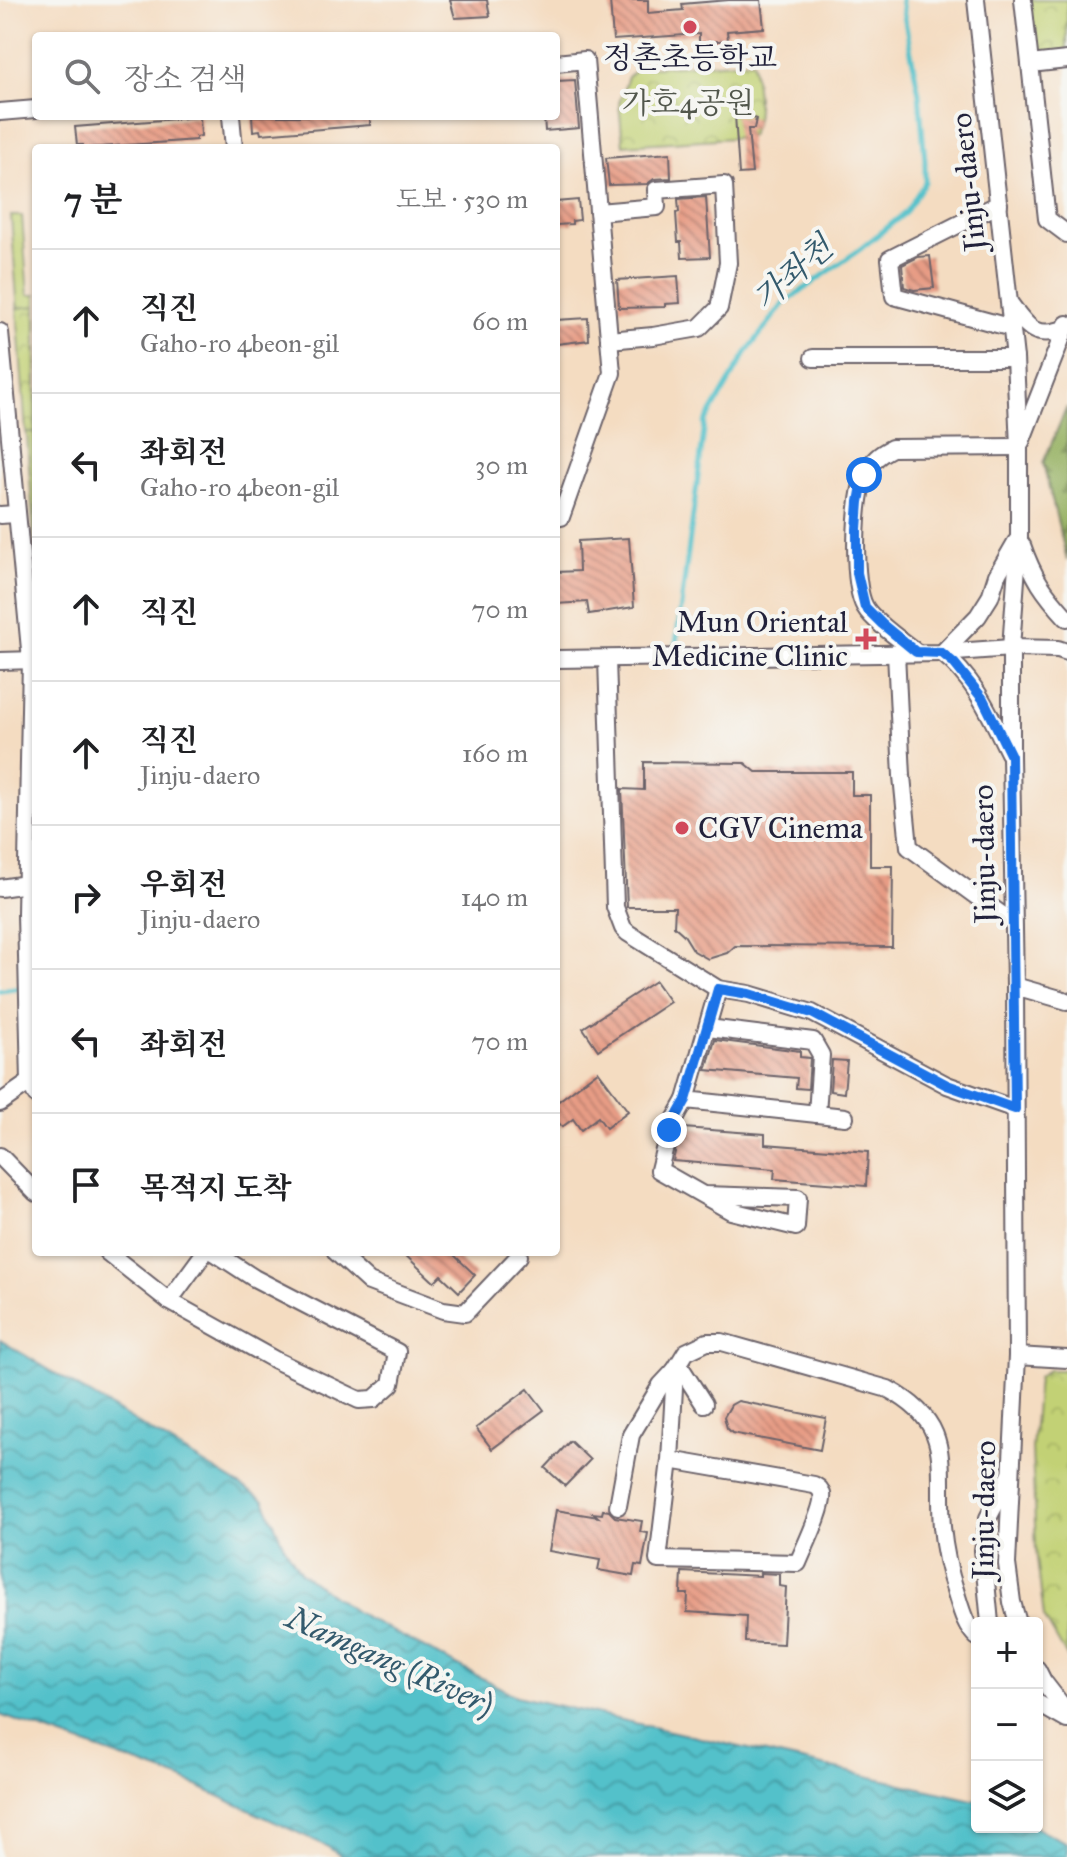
<!DOCTYPE html>
<html lang="ko">
<meta charset="utf-8">
<style>
:root{--surface:#fff;--page:#f2f2f2;--text:#202124;--muted:#757577;--line:#e0e0e0}
body{margin:0;font-family:"IM FELL Great Primer","Noto Serif KR",serif;background:var(--page);color:var(--text)}
.controls{position:absolute;right:24px;bottom:24px;display:grid;overflow:hidden;border-radius:8px;box-shadow:0 2px 6px #0004}
.controls button{width:72px;height:72px;display:grid;place-items:center;padding:0;border:0;border-bottom:2px solid var(--line);background:var(--surface);color:var(--text);font:40px sans-serif}
.stop{position:absolute;width:24px;height:24px;margin:-18px;border:6px solid #1a73e8;border-radius:50%;background:#fff}
.stop.end{background:#1a73e8;border-color:#fff;box-shadow:0 2px 8px #0008}
.list{margin:0;padding:0;list-style:none}
h2{display:flex;justify-content:space-between;align-items:center;height:104px;margin:0;padding:0 32px;font-size:34px}
h2 small{font-size:26px;font-weight:400;color:var(--muted)}
.list li{display:grid;grid-template-columns:52px 1fr auto;gap:24px;align-items:center;box-sizing:border-box;height:144px;padding:0 32px;border-top:2px solid var(--line)}
.list b{display:block;font-size:30px;white-space:nowrap}
.list p{margin:0;font-size:26px;white-space:nowrap;color:var(--muted)}
.list em{font-size:26px;font-style:normal;color:var(--muted)}
.icon{flex:none;width:44px;height:44px;fill:none;stroke:currentColor;stroke-width:2;stroke-linecap:round;stroke-linejoin:round}
.map{position:relative;flex:none;width:1067px;height:1857px;overflow:hidden}
.search{position:absolute;background:var(--surface);box-shadow:0 2px 6px #0004;left:32px;top:32px;width:528px;height:88px;display:flex;align-items:center;gap:20px;box-sizing:border-box;padding:0 28px;border-radius:8px;color:var(--muted);font-size:30px}
.panel{position:absolute;background:var(--surface);box-shadow:0 2px 6px #0004;left:32px;top:144px;width:528px;height:1112px;border-radius:8px}
.map>svg:first-child{display:block}
.green{fill:#c2d174;stroke:#727a58;stroke-width:2}
.forest{fill:url(#forest-firs);stroke:#5e6a50;stroke-width:2}
.park{fill:url(#park-crowns);stroke:#727a58;stroke-width:2}
.water{fill:url(#water-waves);stroke:#3a7282;stroke-width:2}
.lines{fill:none;stroke-linecap:round;stroke-linejoin:round}
.stream{stroke:#53c1ca;stroke-width:5}
.building{fill:url(#building-back-hatch)}
.minor-casing{stroke:#6c636a;stroke-width:20}
.minor{stroke:#fff;stroke-width:16}
.route{stroke:#1a73e8;stroke-width:10}
.poi-dot{fill:#d1495b;stroke:#f6f6f2;stroke-width:3}
.labels{text-anchor:middle;dominant-baseline:central;stroke-width:8;stroke-linejoin:round;paint-order:stroke}
.poi-label{font-size:30px;fill:#22223b;stroke:#f6f6f2}
.park-label{font-size:30px;fill:#52574c;stroke:#f6f6f2}
.street-label{font-size:30px;fill:#22223b;stroke:#f6f6f2}
.water-label{font-size:32px;font-style:italic;fill:#335a6d;stroke:#f6f6f2}
</style>
<div class="map">
<svg width="1067" height="1857" viewBox="0 0 1067 1857">
<defs>
<pattern id="forest-firs" width="22" height="20" patternUnits="userSpaceOnUse" patternTransform="scale(2)"><rect width="22" height="20" fill="#99b366"/><path d="M5 1l3.5 6h-7zM16 11l3.5 6h-7z" fill="#7c9155"/></pattern>
<pattern id="park-crowns" width="20" height="18" patternUnits="userSpaceOnUse" patternTransform="scale(2)"><rect width="20" height="18" fill="#c2d174"/><path d="M2 6a3 3 0 1 1 6 0M12 15a3 3 0 1 1 6 0" fill="none" stroke="#a6b365"/></pattern>
<pattern id="water-waves" width="16" height="10" patternUnits="userSpaceOnUse" patternTransform="scale(2)"><rect width="16" height="10" fill="#53c1ca"/><path d="M0 5q4-4 8 0t8 0" fill="none" stroke="#449ca5"/></pattern>
<pattern id="building-back-hatch" width="6" height="6" patternUnits="userSpaceOnUse" patternTransform="scale(2)"><rect width="6" height="6" fill="#e79c85"/><path d="M-1 5l2 2M0 0l6 6M5-1l2 2" fill="none" stroke="#bb7f6e"/></pattern>
</defs>
<rect width="100%" height="100%" fill="#f6f6f2"/>
<filter id="ink" filterUnits="userSpaceOnUse"><feTurbulence type="fractalNoise" baseFrequency=".0125" numOctaves="2"/><feDisplacementMap in="SourceGraphic" scale="16" xChannelSelector="R" yChannelSelector="G"/><feConvolveMatrix kernelMatrix="1 2 1 2 8 2 1 2 1" color-interpolation-filters="sRGB"/></filter>
<filter id="wash" filterUnits="userSpaceOnUse"><feTurbulence type="fractalNoise" baseFrequency=".006" numOctaves="4" result="noise"/><feDisplacementMap in="SourceGraphic" scale="32" xChannelSelector="R" yChannelSelector="G"/><feGaussianBlur stdDeviation="1.8" result="paint"/><feColorMatrix in="noise" values="0 0 0 0 0 0 0 0 0 0 0 0 0 0 0 0 0 1.4 0 .05"/><feComposite in="paint" operator="in"/></filter>
<g filter="url(#wash)">
<rect width="100%" height="100%" fill="#f4dcc1"/>
<path class="green" d="M11,216H22L28,295H36V562Z"/>
<path class="forest" d="M1067,407V560L1043,463Z"/>
<g class="park">
<path d="M1023,0H1067V60L1030,64Z"/>
<path d="M753,61C755,83 763,118 749,137L623,145L619,103L628,77L638,68Z"/>
<path d="M36,306V432H26L17,308Z"/>
<path d="M1048,1370H1067V1657L1044,1617L1036,1550L1032,1449L1038,1378Z"/>
</g>
<path class="water" d="M0,1340L264,1500L283,1544L301,1573L357,1613L516,1696L977,1801V1827H1035L1067,1843V1857H342L325,1845L182,1779L0,1715Z"/>
<g class="lines">
<g class="stream">
<path d="M676,644L705,423L746,353L784,303L859,250L905,213L925,182V160L919,94L901,0"/>
<path d="M0,991L36,986"/>
</g>
</g>
<g id="blocks">
<g class="building">
<path d="M450,0H487L490,16L455,18Z"/>
<path d="M610,0H648V13L683,10L682,4L729,0H761L764,28L727,31L728,40L699,43V34L613,40Z"/>
<path d="M575,80L579,128L545,131L544,116H556V81Z"/>
<path d="M735,115L744,117L745,115L756,119L754,129H748L752,173L739,174Z"/>
<path d="M252,116H370V125L261,134L260,130L253,131Z"/>
<path d="M200,117L201,136L196,137V140L87,148H83V145H77L75,127Z"/>
<path d="M670,153L671,178L654,179L647,184L609,185L606,158Z"/>
<path d="M706,197L710,257L682,258L681,242H678L676,213L679,212L678,199Z"/>
<path d="M578,200L580,220L572,221V224L556,225V202Z"/>
<path d="M930,256L934,288L914,290L904,287L902,265L918,257Z"/>
<path d="M678,276L680,303L665,304V307L619,308L617,280Z"/>
<path d="M588,318L589,340L556,344V320Z"/>
<path d="M629,538L634,607L589,614L587,602L556,604V572L579,571L578,541Z"/>
<path d="M644,762L745,763L756,772H852V795H870V866H893L892,947L735,946L727,953L708,959L694,951L684,935L674,926L675,907H627L622,789L644,790Z"/>
<path d="M655,981L670,1002L598,1050L583,1028Z"/>
<path d="M715,1040L800,1051V1057L810,1058L808,1089L796,1088L797,1078L706,1070Z"/>
<path d="M832,1060L847,1061L844,1093L830,1091Z"/>
<path d="M598,1071L628,1111L606,1128L598,1117L581,1130L573,1119L562,1127L556,1119V1103Z"/>
<path d="M683,1128L765,1134V1144L868,1152L866,1186L774,1179L775,1169L673,1161L679,1134Z"/>
<path d="M402,1252H451L475,1275L459,1292L441,1275L434,1282Z"/>
<path d="M528,1389L544,1410L492,1449L476,1428Z"/>
<path d="M738,1401L826,1418L820,1450L732,1433L727,1428L724,1417L731,1405Z"/>
<path d="M570,1441L590,1460L565,1486L545,1468Z"/>
<path d="M556,1510L598,1517L593,1513L602,1514L603,1510L609,1511L615,1517L642,1521L640,1532L648,1533L642,1566L635,1565L633,1576L598,1570L600,1560L549,1551Z"/>
<path d="M682,1572L760,1576V1573L779,1574V1586L786,1587L783,1644L745,1642L746,1616L687,1612L688,1594H681Z"/>
</g>
</g>
</g>
<g filter="url(#ink)">
<use href="#blocks" fill-opacity="0" stroke="#6c636a" stroke-width="2"/>
<g class="lines">
<g class="minor-casing">
<g id="minor">
<path d="M976,0L1015,358L1019,447V538L1011,648V756L1015,986L1017,1356L1007,1564L1012,1602L1018,1623"/>
<path d="M1023,0L1047,219L1067,234"/>
<path d="M556,63L585,60L612,373L561,517L556,518"/>
<path d="M1030,64L1067,60"/>
<path d="M0,112L36,109"/>
<path d="M231,116L234,148"/>
<path d="M999,204L890,259L894,296L1012,328"/>
<path d="M598,212L657,207L656,190L724,185L728,263L719,308L699,328L653,336L609,340"/>
<path d="M1011,305C1028,328 1035,339 1064,329"/>
<path d="M0,332L31,660L26,914L30,1082L36,1095"/>
<path d="M813,358H1015"/>
<path d="M1021,442L1067,324"/>
<path d="M0,515L16,514"/>
<path d="M1022,545C1033,577 1044,593 1067,618"/>
<path d="M916,652C902,641 873,621 865,607C852,585 854,495 866,473C872,460 880,454 892,448L1019,447"/>
<path d="M896,653L902,776L909,847L1013,923"/>
<path d="M942,653L978,616L990,597L997,575L1016,542"/>
<path d="M942,653C976,680 990,715 1009,753"/>
<path d="M556,659L942,653L1011,648L1058,649L1067,652"/>
<path d="M607,659L615,907L623,928L628,933L718,989L749,994L812,1013L947,1085L1015,1109"/>
<path d="M0,661L36,660"/>
<path d="M0,888L34,883"/>
<path d="M1015,986L1067,1001"/>
<path d="M718,989L686,1100L845,1117"/>
<path d="M708,1028L813,1041L821,1055L817,1114"/>
<path d="M686,1100L669,1130L659,1170L731,1211L796,1227L798,1198L705,1195"/>
<path d="M0,1103L30,1082"/>
<path d="M0,1156L36,1193"/>
<path d="M107,1252L169,1301L275,1360L359,1400L374,1399L391,1384L397,1352L254,1278L214,1252"/>
<path d="M336,1252L369,1282L443,1310L465,1313L519,1256"/>
<path d="M169,1301L205,1252"/>
<path d="M1017,1356L1067,1359"/>
<path d="M679,1365L704,1404"/>
<path d="M670,1460L814,1485C819,1488 820,1488 822,1494C825,1506 803,1550 798,1563L658,1560L670,1460L675,1370L686,1352L707,1342H722L888,1389C956,1425 937,1464 942,1527C944,1549 949,1572 956,1593C961,1609 965,1626 977,1637"/>
<path d="M618,1506L631,1435L661,1385L675,1370"/>
<path d="M990,1623L983,1550L988,1518L1010,1476"/>
<path d="M1037,1669L1043,1681L1067,1712"/>
<path d="M1037,1703L1067,1720"/>
</g>
</g>
<use href="#minor" class="minor"/>
</g>
</g>
<g class="lines" filter="url(#ink)">
<path class="route" d="M669,1130L686,1100L718,989L749,994L812,1013L947,1085L1015,1109L1011,756L983,699L954,663L942,653L916,652L882,624L865,607L857,573V529L859,502L864,475"/>
</g>
<g class="poi-dot">
<circle cx="690" cy="27" r="8"/>
<path d="M862 627h8v8h8v8h-8v8h-8v-8h-8v-8h8z"/>
<circle cx="682" cy="828" r="8"/>
</g>
<g class="labels">
<g class="poi-label">
<text x="690" y="58">정촌초등학교</text>
<text x="848" y="622" text-anchor="end">Mun Oriental<tspan x="848" dy="34">Medicine Clinic</tspan></text>
<text x="698" y="828" text-anchor="start">CGV Cinema</text>
</g>
<g class="park-label">
<text x="688" y="103">가호4공원</text>
</g>
<g class="street-label">
<text transform="translate(968 182) rotate(-96)">Jinju-daero</text>
<text transform="translate(984 854) rotate(-91)">Jinju-daero</text>
<text transform="translate(984 1510) rotate(-89)">Jinju-daero</text>
</g>
<g class="water-label">
<text transform="translate(793 273) rotate(-41)">가좌천</text>
<text transform="translate(390 1661) rotate(24)">Namgang (River)</text>
</g>
</g>
</svg>
<div class="controls">
<button>+</button>
<button>−</button>
<button><svg class="icon" aria-label="layers" viewBox="0 0 24 24"><path d="M12 4l9 5-9 5-9-5zM3 14l9 5 9-5"/></svg></button>
</div>
<div class="stop" style="left:864px;top:475px"></div>
<div class="stop end" style="left:669px;top:1130px"></div>
<div class="search"><svg class="icon" aria-label="search" viewBox="0 0 24 24"><circle cx="10" cy="10" r="6"/><path d="M15 15l6 6"/></svg>장소 검색</div>
<section class="panel">
<h2>7 분<small>도보 · 530 m</small></h2>
<ul class="list">
<li><svg class="icon" aria-label="ahead" viewBox="0 0 24 24"><path d="M12 20V5M6 11l6-6 6 6"/></svg><div><b>직진</b><p>Gaho-ro 4beon-gil</p></div><em>60 m</em></li>
<li><svg class="icon" aria-label="left" viewBox="0 0 24 24"><path d="M17 20v-9H6M10 6l-5 5 5 5"/></svg><div><b>좌회전</b><p>Gaho-ro 4beon-gil</p></div><em>30 m</em></li>
<li><svg class="icon" aria-label="ahead" viewBox="0 0 24 24"><path d="M12 20V5M6 11l6-6 6 6"/></svg><div><b>직진</b></div><em>70 m</em></li>
<li><svg class="icon" aria-label="ahead" viewBox="0 0 24 24"><path d="M12 20V5M6 11l6-6 6 6"/></svg><div><b>직진</b><p>Jinju-daero</p></div><em>160 m</em></li>
<li><svg class="icon" aria-label="right" viewBox="0 0 24 24"><path d="M7 20v-9h11M14 6l5 5-5 5"/></svg><div><b>우회전</b><p>Jinju-daero</p></div><em>140 m</em></li>
<li><svg class="icon" aria-label="left" viewBox="0 0 24 24"><path d="M17 20v-9H6M10 6l-5 5 5 5"/></svg><div><b>좌회전</b></div><em>70 m</em></li>
<li><svg class="icon" aria-label="arrive" viewBox="0 0 24 24"><path d="M6 21V4h12l-3 4 3 4H6"/></svg><div><b>목적지 도착</b></div></li>
</ul>
</section>
</div>
